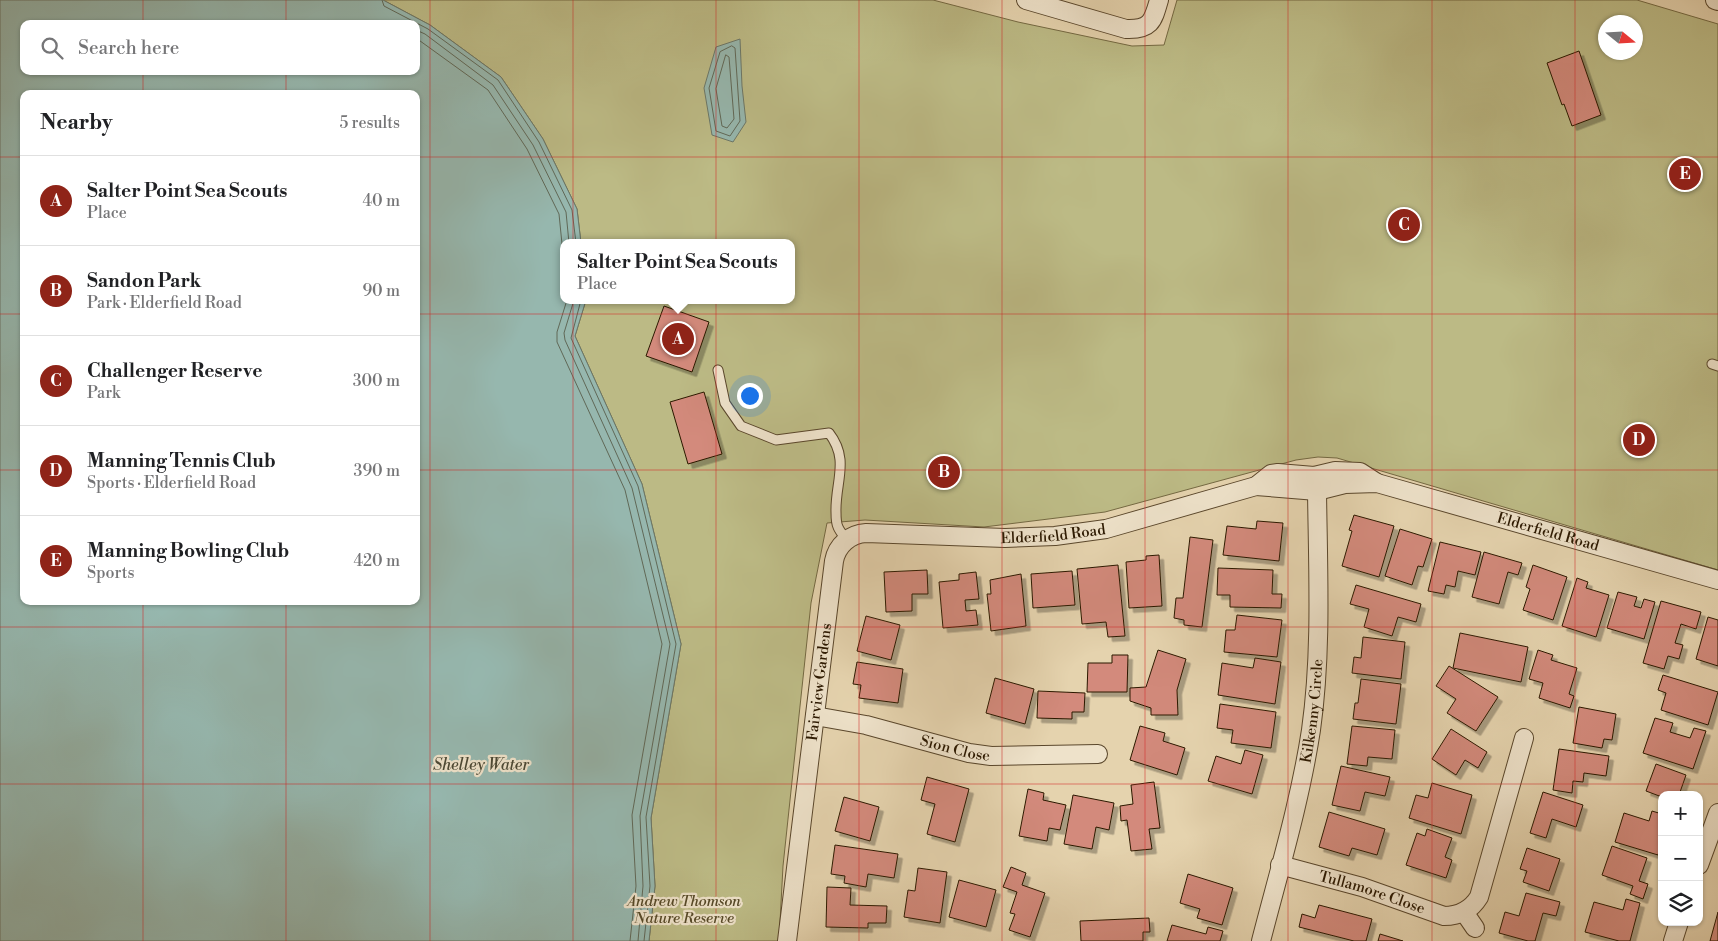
<!DOCTYPE html>
<meta charset="utf-8">
<style>
:root{--surface:#fff;--page:#f6f6f6;--text:#202124;--muted:#757577;--line:#e0e0e0;--accent:#8f2418}
body{margin:0;font-family:"Libre Bodoni",serif;background:var(--page);color:var(--text)}
.controls{position:absolute;right:15px;bottom:15px;display:grid;overflow:hidden;border-radius:10px;box-shadow:0 1px 4px #0004}
.controls button{width:45px;height:45px;display:grid;place-items:center;padding:0;border:0;border-bottom:1px solid var(--line);background:var(--surface);color:var(--text);font:25px sans-serif}
.compass{position:absolute;left:1598px;top:15px;width:45px;height:45px;border-radius:50%;background:var(--surface);box-shadow:0 1px 4px #0004;rotate:108deg}
.you{position:absolute;left:749px;top:395px;width:18px;height:18px;margin:-12px;border:4px solid #fff;border-radius:50%;background:#1a73e8;box-shadow:0 0 0 8px #1a73e833}
.badge{display:grid;place-items:center;width:32px;height:32px;border-radius:50%;background:var(--accent);color:#fff;font-size:16px;font-weight:700}
.pin{position:absolute;translate:-50% -50%;border:2px solid #fff;box-shadow:0 1px 5px #0006}
.popup{position:absolute;left:560px;top:239px;width:235px;height:65px;box-sizing:border-box;display:grid;place-content:center;border-radius:10px;background:var(--surface);filter:drop-shadow(0 1px 4px #0005);font-size:16px;white-space:nowrap;color:var(--muted)}
.popup b{font-size:19px;color:var(--text)}
.popup::after{content:'';position:absolute;left:50%;top:100%;margin-left:-10px;border:10px solid transparent;border-top-color:var(--surface)}
.list{margin:0;padding:0;list-style:none}
h2{display:flex;justify-content:space-between;align-items:center;height:65px;margin:0;padding:0 20px;font-size:21px}
h2 small{font-size:16px;font-weight:400;color:var(--muted)}
.list li{display:grid;grid-template-columns:32px 1fr auto;gap:15px;align-items:center;box-sizing:border-box;height:90px;padding:0 20px;border-top:1px solid var(--line)}
.list b{display:block;font-size:19px;white-space:nowrap}
.list p{margin:0;font-size:16px;white-space:nowrap;color:var(--muted)}
.list em{font-size:16px;font-style:normal;color:var(--muted)}
.icon{flex:none;width:28px;height:28px;fill:none;stroke:currentColor;stroke-width:2;stroke-linecap:round;stroke-linejoin:round}
.map{position:relative;flex:none;width:1718px;height:941px;overflow:hidden}
.search{position:absolute;background:var(--surface);box-shadow:0 1px 4px #0004;left:20px;top:20px;width:400px;height:55px;display:flex;align-items:center;gap:12px;box-sizing:border-box;padding:0 18px;border-radius:10px;color:var(--muted);font-size:19px}
.panel{position:absolute;background:var(--surface);box-shadow:0 1px 4px #0004;left:20px;top:90px;width:400px;height:515px;border-radius:10px}
.map>svg:first-child{display:block}
.green{fill:#bcba85;stroke:#746942;fill-rule:evenodd}
.water{fill:#96b7ae;stroke:#6b7768;fill-rule:evenodd}
.lines{fill:none;stroke-linecap:round;stroke-linejoin:round}
.shore{stroke:#606857;stroke-width:1}
.building{fill:#d38a7b;stroke:#2b1800;filter:url(#shadow)}
.service-casing{stroke:#5a472c;stroke-width:11}
.minor-casing{stroke:#5a472c;stroke-width:20}
.service{stroke:#eee2ca;stroke-width:9}
.minor{stroke:#eee2ca;stroke-width:18}
.grid{fill:none;stroke:#d62828;stroke-width:1;stroke-opacity:0.55}
.labels{text-anchor:middle;dominant-baseline:central;stroke-width:4.5;stroke-linejoin:round;paint-order:stroke}
.street-label{font-size:15px;fill:#2b1800;stroke:#eee2ca}
.park-label{font-size:15px;font-style:italic;fill:#564928;stroke:#eee2ca}
.water-label{font-size:16px;font-style:italic;fill:#4b4834;stroke:#eee2ca}
</style>
<div class="map">
<svg width="1718" height="941" viewBox="0 0 1718 941">
<defs>
<filter id="shadow"><feDropShadow dx="4.5" dy="4.5" stdDeviation="0" flood-color="#0004"/></filter>
</defs>
<rect width="100%" height="100%" fill="#e5d3ae"/>
<filter id="stains"><feTurbulence type="fractalNoise" baseFrequency=".004" numOctaves="4"/><feColorMatrix values="0 0 0 0 .2 0 0 0 0 .09 0 0 0 0 .02 0 0 0 .5 -.17"/></filter>
<radialGradient id="worn" r=".72"><stop offset=".6" stop-color="#630" stop-opacity="0"/><stop offset="1" stop-color="#630" stop-opacity=".3"/></radialGradient>
<path class="green" d="M383,0H933L1018,22L1132,46L1164,45L1177,0H1637L1718,24V570L1337,458L1318,457L1296,460L1105,512L984,527L865,520L827,523L811,603L783,866L779,941H649L655,886L651,818L681,644L642,484L575,336L586,300H792V243H581L577,209L543,139L501,77L430,25ZM1606,22H1636V52H1606Z"/>
<g class="water">
<path d="M0,0H383L430,25L501,77L543,139L577,209L581,243H564V300H586L575,336L642,484L681,644L651,818L655,886L649,941H0ZM24,24H416V71H24ZM24,94H416V601H24Z"/>
<path d="M740,39L742,86L746,122L733,142L712,135L704,88L716,47Z"/>
</g>
<g class="lines">
<g class="shore">
<path d="M382,0L384,6L428,29L498,80L539,142L572,210L576,243"/>
<path d="M416,30L425,34L493,85L533,145L566,212L569,243"/>
<path d="M416,38L488,90L527,149L559,214L562,244L564,251"/>
<path d="M732,46L735,48L740,121L730,136L716,131L709,88L720,52Z"/>
<path d="M726,55L729,57L734,119L727,128L722,126L716,89Z"/>
<path d="M567,300L557,332V342L625,490L662,644L632,815L636,886L630,941"/>
<path d="M574,300L564,333L565,340L632,488L670,644L640,816L643,886L638,941"/>
<path d="M581,300L571,338L638,486L676,644L646,817L650,886L644,941"/>
</g>
</g>
<g class="building">
<path d="M1579,51L1601,115L1572,126L1564,104L1562,105L1547,63Z"/>
<path d="M664,306L709,322L692,372L646,356Z"/>
<path d="M704,392L722,454L688,464L670,402Z"/>
<path d="M1354,515L1394,526L1379,577L1342,566L1352,531L1349,530Z"/>
<path d="M1257,521L1283,523L1279,561L1223,555L1227,526L1256,529Z"/>
<path d="M1400,529L1432,539L1423,567L1418,566L1412,585L1385,576Z"/>
<path d="M1190,537L1213,540L1202,627L1184,625V620L1174,618L1176,598H1183Z"/>
<path d="M1440,542L1481,552L1475,575L1458,571L1455,587L1446,585L1444,594L1428,591Z"/>
<path d="M1484,552L1522,563L1518,575L1508,572L1499,604L1472,597Z"/>
<path d="M1159,555L1162,606L1129,608L1126,562L1146,560V556Z"/>
<path d="M1118,565L1125,636L1108,637L1106,622L1082,624L1077,569Z"/>
<path d="M1533,565L1567,577L1553,620L1523,610L1530,589L1526,587Z"/>
<path d="M1218,568L1273,570L1272,594H1282L1281,608L1230,607V595H1217Z"/>
<path d="M927,570L928,594H912V611L886,612L884,572Z"/>
<path d="M1072,571L1075,605L1033,608L1031,574Z"/>
<path d="M976,572L979,599L965,600L966,611L976,610L978,625L943,628L939,582L959,580V574Z"/>
<path d="M1021,574L1026,626L991,631L987,594H991L990,580Z"/>
<path d="M1577,578L1588,582L1586,588L1609,595L1596,637L1562,626Z"/>
<path d="M1356,585L1421,604L1416,622L1398,617L1392,636L1364,627L1369,609L1350,604Z"/>
<path d="M1618,592L1637,597L1634,606L1641,608L1644,599L1655,602L1644,639L1607,628Z"/>
<path d="M1661,601L1701,612L1696,629L1681,624L1675,643L1683,645L1679,659L1668,656L1664,669L1643,663Z"/>
<path d="M1237,615L1282,620L1277,657L1224,652L1226,630H1235Z"/>
<path d="M866,616L900,625L891,660L857,651Z"/>
<path d="M1708,617L1718,620V666L1696,659Z"/>
<path d="M1460,633L1528,647L1521,682L1453,668Z"/>
<path d="M1363,637L1405,642L1401,679L1352,673L1354,657L1361,658Z"/>
<path d="M1158,650L1186,659L1177,690L1178,715H1151V708L1130,701V688L1146,687Z"/>
<path d="M1538,650L1553,655L1551,660L1577,668L1569,694L1574,696L1570,708L1539,698L1543,683L1529,679Z"/>
<path d="M1112,655H1128L1127,692H1087L1088,663H1112Z"/>
<path d="M1255,658L1281,662L1275,704L1218,695L1222,663L1253,668Z"/>
<path d="M857,662L903,669L898,703L859,698L861,685L853,684Z"/>
<path d="M1449,666L1498,697L1476,731L1447,713L1456,699L1436,686Z"/>
<path d="M1663,675L1718,692L1708,725L1661,710L1666,693L1658,690Z"/>
<path d="M995,678L1034,689L1025,724L986,713Z"/>
<path d="M1361,679L1401,684L1396,724L1353,719L1355,703H1358Z"/>
<path d="M1038,691L1085,693L1084,712H1072V719L1037,718Z"/>
<path d="M1220,704L1276,712L1271,748L1231,743L1233,730L1217,728Z"/>
<path d="M1579,707L1616,714L1612,740L1604,739L1602,748L1573,743Z"/>
<path d="M1655,718L1673,723L1670,732L1690,738L1694,728L1706,731L1693,769L1643,753Z"/>
<path d="M1140,726L1165,733L1163,741L1185,748L1177,775L1130,760Z"/>
<path d="M1352,726L1395,730L1392,759L1368,757L1367,766L1347,764Z"/>
<path d="M1451,729L1487,752L1478,768L1465,760L1456,775L1432,759Z"/>
<path d="M1559,749L1609,756L1606,776L1584,773L1583,782L1573,781L1572,793L1553,790Z"/>
<path d="M1245,750L1263,755L1252,794L1208,781L1216,756L1241,764Z"/>
<path d="M1656,764L1686,775L1679,795H1662V797L1646,791Z"/>
<path d="M1341,766L1390,777L1385,796L1365,792L1360,811L1332,805Z"/>
<path d="M927,777L969,789L955,842L927,834L935,804L921,800Z"/>
<path d="M1154,782L1160,828L1149,829L1152,849L1131,851L1127,820L1121,821L1120,806L1133,804L1131,785Z"/>
<path d="M1432,783L1472,795L1461,834L1409,818L1416,795L1428,798Z"/>
<path d="M1028,789L1044,793L1043,800L1066,805L1060,830L1049,828L1047,841L1019,836Z"/>
<path d="M1543,792L1583,805L1576,827L1552,819L1546,838L1530,833Z"/>
<path d="M1073,795L1114,803L1109,830L1096,827L1092,849L1064,844Z"/>
<path d="M844,797L879,807L870,841L835,831Z"/>
<path d="M1652,811L1662,814V841L1658,855L1615,842L1624,813L1649,821Z"/>
<path d="M1329,812L1385,829L1377,855L1352,848L1349,856L1319,847Z"/>
<path d="M1427,829L1452,838L1445,857L1452,860L1446,878L1406,865L1417,833L1425,836Z"/>
<path d="M835,845L898,854L894,878L868,874L866,887L844,883L845,876L831,874Z"/>
<path d="M1612,846L1647,858L1639,881L1648,884L1643,899L1630,894L1633,886L1602,875Z"/>
<path d="M1527,848L1560,859L1549,891L1523,882L1527,871L1520,869Z"/>
<path d="M1011,867L1026,873L1022,885L1045,893L1030,937L1009,930L1015,914L1010,913L1017,892L1003,887Z"/>
<path d="M918,868L947,872L940,923L904,917L908,890L915,891Z"/>
<path d="M1188,874L1233,888L1222,925L1197,918L1200,909L1180,903Z"/>
<path d="M959,880L996,890L986,927L949,917Z"/>
<path d="M827,887L851,888L850,905L887,906L886,923H868V928L826,927Z"/>
<path d="M1526,893L1560,902L1556,916L1543,913L1535,941H1528L1499,933L1505,912L1519,916Z"/>
<path d="M1626,899L1640,903L1630,941H1619L1585,932L1594,902L1623,910Z"/>
<path d="M1319,905L1372,919L1366,941H1354L1299,927L1302,914L1315,918Z"/>
<path d="M1718,912V941H1710Z"/>
<path d="M1149,918L1150,932H1143V941H1081L1080,921Z"/>
<path d="M1172,925L1206,934L1208,927L1223,931L1220,941H1167Z"/>
<path d="M1380,934L1403,941H1378Z"/>
</g>
<g class="lines">
<g class="service-casing">
<g id="service">
<path d="M1712,364L1718,366"/>
<path d="M718,370L725,403L741,426L776,440L829,433C850,460 835,482 836,512C836,517 836,523 838,527C840,532 844,536 847,540"/>
</g>
</g>
<g class="minor-casing">
<g id="minor">
<path d="M1026,0L1126,29C1151,30 1153,21 1159,0"/>
<path d="M1715,0L1718,1"/>
<path id="s1" d="M1256,486L1317,491L1345,484L1377,483L1718,580"/>
<path id="s2" d="M815,716L866,725L969,753L991,756L1098,754"/>
<path id="s3" d="M1280,865L1362,887L1444,916C1459,916 1471,910 1479,897L1524,738"/>
<path d="M1699,865L1718,813"/>
<path d="M1464,912L1475,928"/>
<path id="s4" d="M787,941L834,561C837,545 850,534 866,533L1005,538L1055,536L1106,529L1256,486L1271,474L1278,473L1314,476L1335,471L1360,472L1377,483"/>
<path id="s5" d="M1261,941C1279,871 1300,802 1311,730C1322,652 1318,571 1317,491L1315,481"/>
<path d="M1673,941L1679,922"/>
</g>
</g>
<use href="#service" class="service"/>
<use href="#minor" class="minor"/>
</g>
<path class="grid" d="M143,0V24M286,0V24M430,0V941M573,0V941M716,0V941M859,0V941M1002,0V941M1145,0V941M1288,0V941M1432,0V941M1575,0V941M143,71V94M286,71V94M0,157H24M416,157H1718M0,314H24M416,314H1718M0,470H24M416,470H1718M143,601V941M286,601V941M0,627H1718M0,784H1718"/>
<g class="labels">
<g class="street-label">
<text stroke="none"><textPath href="#s4" startOffset="616">Elderfield Road</textPath></text>
<text stroke="none"><textPath href="#s1" startOffset="300">Elderfield Road</textPath></text>
<text stroke="none"><textPath href="#s4" startOffset="261">Fairview Gardens</textPath></text>
<text stroke="none"><textPath href="#s5" startOffset="236">Kilkenny Circle</textPath></text>
<text stroke="none"><textPath href="#s2" startOffset="144">Sion Close</textPath></text>
<text stroke="none"><textPath href="#s3" startOffset="96">Tullamore Close</textPath></text>
</g>
<g class="park-label">
<text x="684" y="901">Andrew Thomson<tspan x="684" dy="17">Nature Reserve</tspan></text>
</g>
<g class="water-label">
<text x="481" y="765">Shelley Water</text>
</g>
</g>
<rect width="100%" height="100%" filter="url(#stains)"/>
<rect width="100%" height="100%" fill="url(#worn)"/>
</svg>
<div class="controls">
<button>+</button>
<button>−</button>
<button><svg class="icon" aria-label="layers" viewBox="0 0 24 24"><path d="M12 4l9 5-9 5-9-5zM3 14l9 5 9-5"/></svg></button>
</div>
<svg class="compass" viewBox="-18 -18 36 36"><path d="M0-13l5 13h-10z" fill="#e53935"/><path d="M0 13l5-13h-10z" fill="#757577"/></svg>
<div class="you"></div>
<div class="pin badge" style="left:678px;top:339px">A</div>
<div class="popup"><b>Salter Point Sea Scouts</b>Place</div>
<div class="pin badge" style="left:944px;top:472px">B</div>
<div class="pin badge" style="left:1404px;top:225px">C</div>
<div class="pin badge" style="left:1639px;top:440px">D</div>
<div class="pin badge" style="left:1685px;top:174px">E</div>
<div class="search"><svg class="icon" aria-label="search" viewBox="0 0 24 24"><circle cx="10" cy="10" r="6"/><path d="M15 15l6 6"/></svg>Search here</div>
<section class="panel">
<h2>Nearby<small>5 results</small></h2>
<ul class="list">
<li><span class="badge">A</span><div><b>Salter Point Sea Scouts</b><p>Place</p></div><em>40 m</em></li>
<li><span class="badge">B</span><div><b>Sandon Park</b><p>Park · Elderfield Road</p></div><em>90 m</em></li>
<li><span class="badge">C</span><div><b>Challenger Reserve</b><p>Park</p></div><em>300 m</em></li>
<li><span class="badge">D</span><div><b>Manning Tennis Club</b><p>Sports · Elderfield Road</p></div><em>390 m</em></li>
<li><span class="badge">E</span><div><b>Manning Bowling Club</b><p>Sports</p></div><em>420 m</em></li>
</ul>
</section>
</div>
